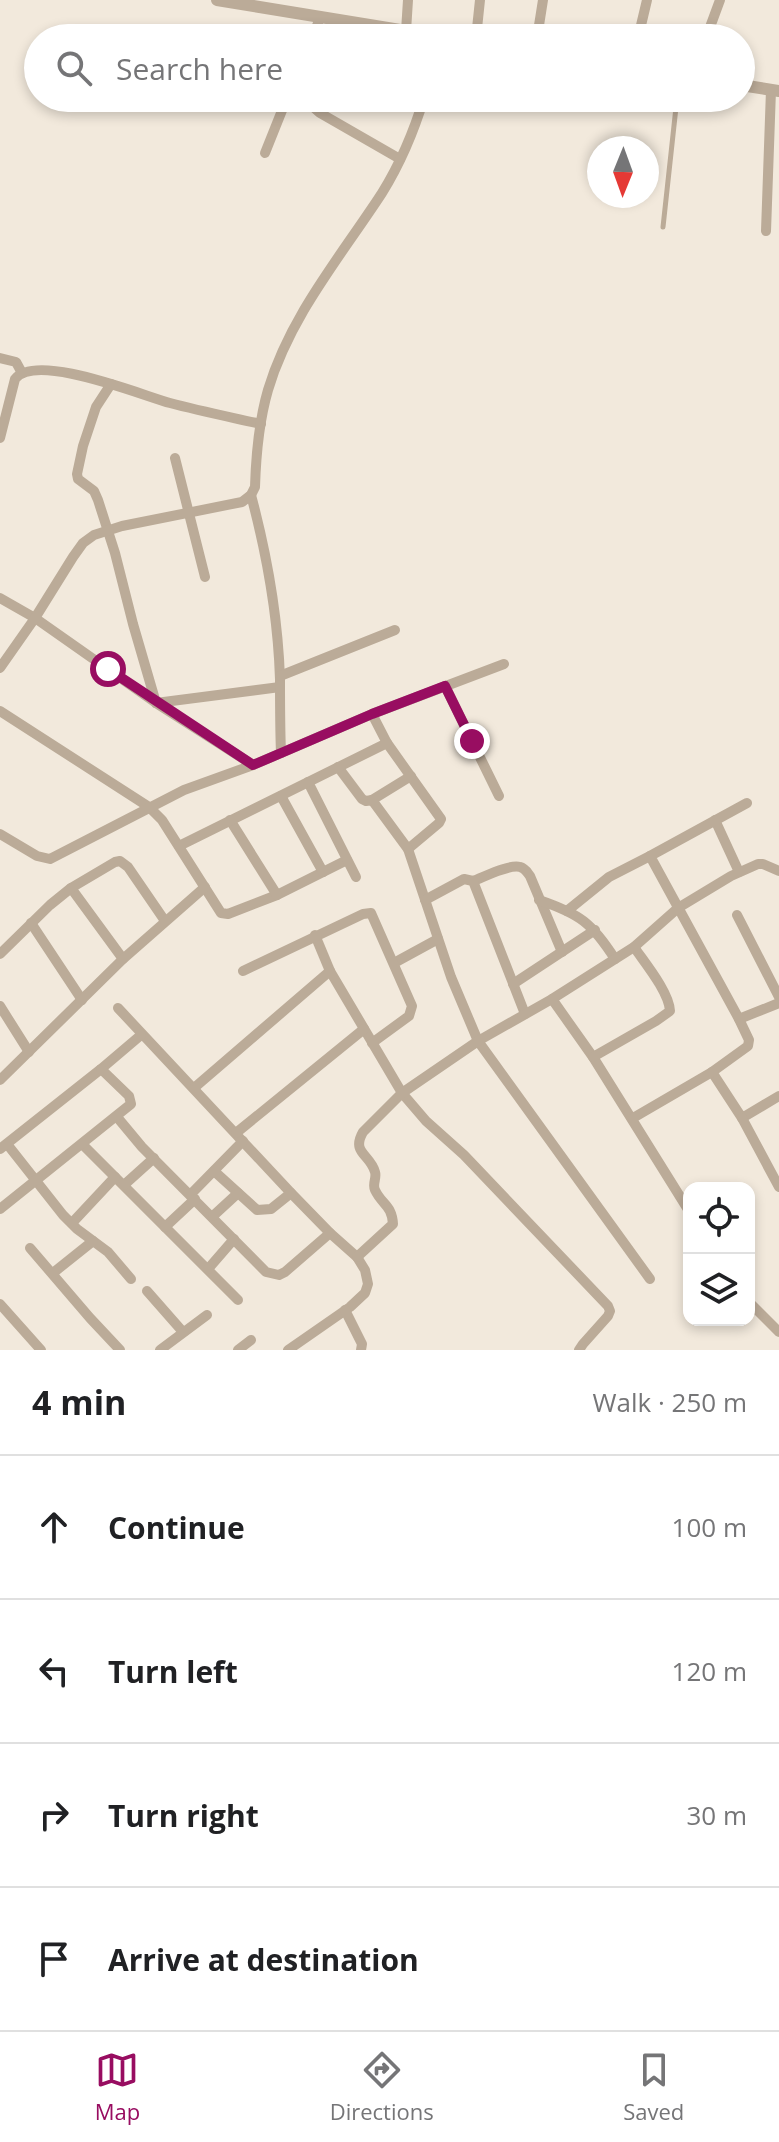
<!DOCTYPE html>
<meta charset="utf-8">
<style>
:root{--surface:#fff;--page:#f6f6f6;--text:#202124;--muted:#757577;--line:#e0e0e0;--accent:#980d61}
body{margin:0;font-family:"Open Sans",sans-serif;background:var(--page);color:var(--text)}
.controls{position:absolute;right:24px;bottom:24px;display:grid;overflow:hidden;border-radius:16px;box-shadow:0 4px 12px #0003}
.controls button{width:72px;height:72px;display:grid;place-items:center;padding:0;border:0;border-bottom:2px solid var(--line);background:var(--surface);color:var(--text);font:40px sans-serif}
.compass{position:absolute;left:587px;top:136px;width:72px;height:72px;border-radius:50%;background:var(--surface);box-shadow:0 4px 12px #0003;rotate:181deg}
.stop{position:absolute;width:24px;height:24px;margin:-18px;border:6px solid #980d61;border-radius:50%;background:#fff}
.stop.end{background:#980d61;border-color:#fff;box-shadow:0 2px 8px #0008}
.list{margin:0;padding:0;list-style:none}
h2{display:flex;justify-content:space-between;align-items:center;height:104px;margin:0;padding:0 32px;font-size:34px}
h2 small{font-size:26px;font-weight:400;color:var(--muted)}
.list li{display:grid;grid-template-columns:52px 1fr auto;gap:24px;align-items:center;box-sizing:border-box;height:144px;padding:0 32px;border-top:2px solid var(--line)}
.list b{display:block;font-size:30px;white-space:nowrap}
.list em{font-size:26px;font-style:normal;color:var(--muted)}
.icon{flex:none;width:44px;height:44px;fill:none;stroke:currentColor;stroke-width:2;stroke-linecap:round;stroke-linejoin:round}
.map{position:relative;flex:none;width:779px;height:1350px;overflow:hidden}
.search{position:absolute;background:var(--surface);box-shadow:0 4px 12px #0003;left:24px;right:24px;top:24px;height:88px;display:flex;align-items:center;gap:20px;box-sizing:border-box;padding:0 28px;border-radius:44px;color:var(--muted);font-size:30px}
.sheet{height:680px;background:var(--surface)}
nav{display:flex;justify-content:space-around;align-items:center;box-sizing:border-box;height:112px;border-top:2px solid var(--line);background:var(--surface);font-size:22px;color:var(--muted)}
nav a{display:grid;justify-items:center;gap:4px}
nav .on{color:var(--accent)}
.map>svg:first-child{display:block}
.lines{fill:none;stroke-linecap:round;stroke-linejoin:round}
.service{stroke:#bbab98;stroke-width:5}
.minor{stroke:#bbab98;stroke-width:10}
.tertiary{stroke:#bbab98;stroke-width:12}
.route{stroke:#980d61;stroke-width:10}
</style>
<div class="map">
<svg width="779" height="1350" viewBox="0 0 779 1350">
<rect width="100%" height="100%" fill="#f2e9dc"/>
<g class="lines">
<path class="service" d="M663,227L677,98"/>
<g class="minor">
<path d="M406,31L408,0"/>
<path d="M312,38L320,18"/>
<path d="M476,38L480,0"/>
<path d="M537,38L543,0"/>
<path d="M638,38L647,0"/>
<path d="M706,38L720,0"/>
<path d="M303,98L320,113L400,159"/>
<path d="M265,153L287,98"/>
<path d="M766,231L771,90"/>
<path d="M0,358L16,362L22,373"/>
<path d="M111,384L96,407L83,446L77,474L78,479L94,491L98,500L115,553L133,624L156,703L280,687"/>
<path d="M0,438L15,379C36,352 141,395 170,403C200,411 230,417 261,424"/>
<path d="M175,458L205,577"/>
<path d="M251,495C267,555 278,617 280,679C280,704 280,728 281,753"/>
<path d="M0,598L35,618L156,703L253,765L372,714L504,664"/>
<path d="M0,668L35,618L73,557L83,543L94,535L122,526L242,502L251,495L255,487C256,454 259,421 268,390C290,316 341,256 382,193C400,164 414,131 424,98"/>
<path d="M280,676L395,630"/>
<path d="M445,686L499,796"/>
<path d="M0,711L149,807L162,820L221,913L228,914L277,895L347,860"/>
<path d="M372,714L387,743L441,819L439,823L408,849"/>
<path d="M338,767L362,799L366,801L372,800L408,849L451,977L478,1041L650,1279"/>
<path d="M308,782L356,877"/>
<path d="M281,796L323,872"/>
<path d="M372,800L411,776"/>
<path d="M230,820L277,895"/>
<path d="M715,820L739,872"/>
<path d="M0,834L37,856L50,859L184,790L253,765"/>
<path d="M179,846L387,743"/>
<path d="M473,881C484,877 509,864 520,867C525,868 527,872 530,876L562,952"/>
<path d="M71,888L123,959"/>
<path d="M425,900L464,879L473,881L525,1014"/>
<path d="M539,900C580,914 592,923 615,959"/>
<path d="M567,911L609,877L650,856"/>
<path d="M737,915L779,997"/>
<path d="M31,923L82,1000"/>
<path d="M315,935L330,971"/>
<path d="M0,954L50,905L71,888L115,862L120,861L128,867L165,921"/>
<path d="M394,963L438,939"/>
<path d="M243,971L363,914L371,913L412,1006L409,1016L372,1043"/>
<path d="M513,984L595,930"/>
<path d="M552,999L593,1057L689,1211"/>
<path d="M0,1006L29,1052"/>
<path d="M118,1008L291,1193L330,1233L357,1257L365,1270L368,1284L365,1293L350,1307L288,1350"/>
<path d="M739,1019L779,1003"/>
<path d="M593,1057L656,1021L670,1011C669,992 645,963 634,947"/>
<path d="M712,1072L742,1118L779,1096"/>
<path d="M0,1080L123,959L205,887"/>
<path d="M194,1088L330,971L402,1093L426,1121L464,1155L608,1306L610,1311L608,1316L583,1344L579,1350"/>
<path d="M117,1117L142,1147L266,1272L279,1275L285,1272L330,1233"/>
<path d="M633,1118L712,1072L748,1046L749,1040L739,1019L650,856L747,803"/>
<path d="M742,1118L779,1187"/>
<path d="M236,1133L364,1029"/>
<path d="M7,1144L63,1215L77,1229L108,1252L131,1279"/>
<path d="M82,1144L238,1300"/>
<path d="M0,1149L101,1069L141,1035"/>
<path d="M214,1171L257,1210L271,1209L291,1193"/>
<path d="M124,1185L154,1158"/>
<path d="M191,1194L243,1141"/>
<path d="M0,1209L131,1104L129,1096L101,1069"/>
<path d="M213,1216L238,1193"/>
<path d="M72,1223L115,1177"/>
<path d="M165,1227L195,1199"/>
<path d="M30,1248L90,1318L120,1350"/>
<path d="M357,1257L393,1224C392,1205 382,1205 375,1190C372,1184 377,1178 375,1172C370,1154 351,1153 363,1132L402,1093L478,1041L552,999L634,947L678,908L731,876L758,864H763L779,871"/>
<path d="M208,1269L234,1239"/>
<path d="M53,1273L93,1241"/>
<path d="M147,1291L183,1332"/>
<path d="M749,1302L779,1332"/>
<path d="M0,1304L41,1350"/>
<path d="M345,1310L362,1344L361,1350"/>
<path d="M160,1350L207,1315"/>
<path d="M238,1350L251,1340"/>
</g>
<g class="tertiary">
<path d="M217,0L449,38"/>
<path d="M741,85L779,91"/>
</g>
</g>
<g class="lines">
<path class="route" d="M108,669L253,765L372,714L445,686L472,741"/>
</g>
</svg>
<div class="controls">
<button><svg class="icon" aria-label="locate" viewBox="0 0 24 24"><circle cx="12" cy="12" r="6"/><path d="M12 2v4M12 18v4M2 12h4M18 12h4"/></svg></button>
<button><svg class="icon" aria-label="layers" viewBox="0 0 24 24"><path d="M12 4l9 5-9 5-9-5zM3 14l9 5 9-5"/></svg></button>
</div>
<svg class="compass" viewBox="-18 -18 36 36"><path d="M0-13l5 13h-10z" fill="#e53935"/><path d="M0 13l5-13h-10z" fill="#757577"/></svg>
<div class="stop" style="left:108px;top:669px"></div>
<div class="stop end" style="left:472px;top:741px"></div>
<div class="search"><svg class="icon" aria-label="search" viewBox="0 0 24 24"><circle cx="10" cy="10" r="6"/><path d="M15 15l6 6"/></svg>Search here</div>
</div>
<section class="sheet">
<h2>4 min<small>Walk · 250 m</small></h2>
<ul class="list">
<li><svg class="icon" aria-label="ahead" viewBox="0 0 24 24"><path d="M12 20V5M6 11l6-6 6 6"/></svg><div><b>Continue</b></div><em>100 m</em></li>
<li><svg class="icon" aria-label="left" viewBox="0 0 24 24"><path d="M17 20v-9H6M10 6l-5 5 5 5"/></svg><div><b>Turn left</b></div><em>120 m</em></li>
<li><svg class="icon" aria-label="right" viewBox="0 0 24 24"><path d="M7 20v-9h11M14 6l5 5-5 5"/></svg><div><b>Turn right</b></div><em>30 m</em></li>
<li><svg class="icon" aria-label="arrive" viewBox="0 0 24 24"><path d="M6 21V4h12l-3 4 3 4H6"/></svg><div><b>Arrive at destination</b></div></li>
</ul>
</section>
<nav>
<a class="on"><svg class="icon" aria-label="map" viewBox="0 0 24 24"><path d="M3 6l6-2 6 2 6-2v14l-6 2-6-2-6 2zM9 4v14M15 6v14"/></svg>Map</a>
<a><svg class="icon" aria-label="directions" viewBox="0 0 24 24"><path d="M12 3l9 9-9 9-9-9zM9 14v-3h6M13 9l2 2-2 2"/></svg>Directions</a>
<a><svg class="icon" aria-label="saved" viewBox="0 0 24 24"><path d="M7 4h10v16l-5-4-5 4z"/></svg>Saved</a>
</nav>
